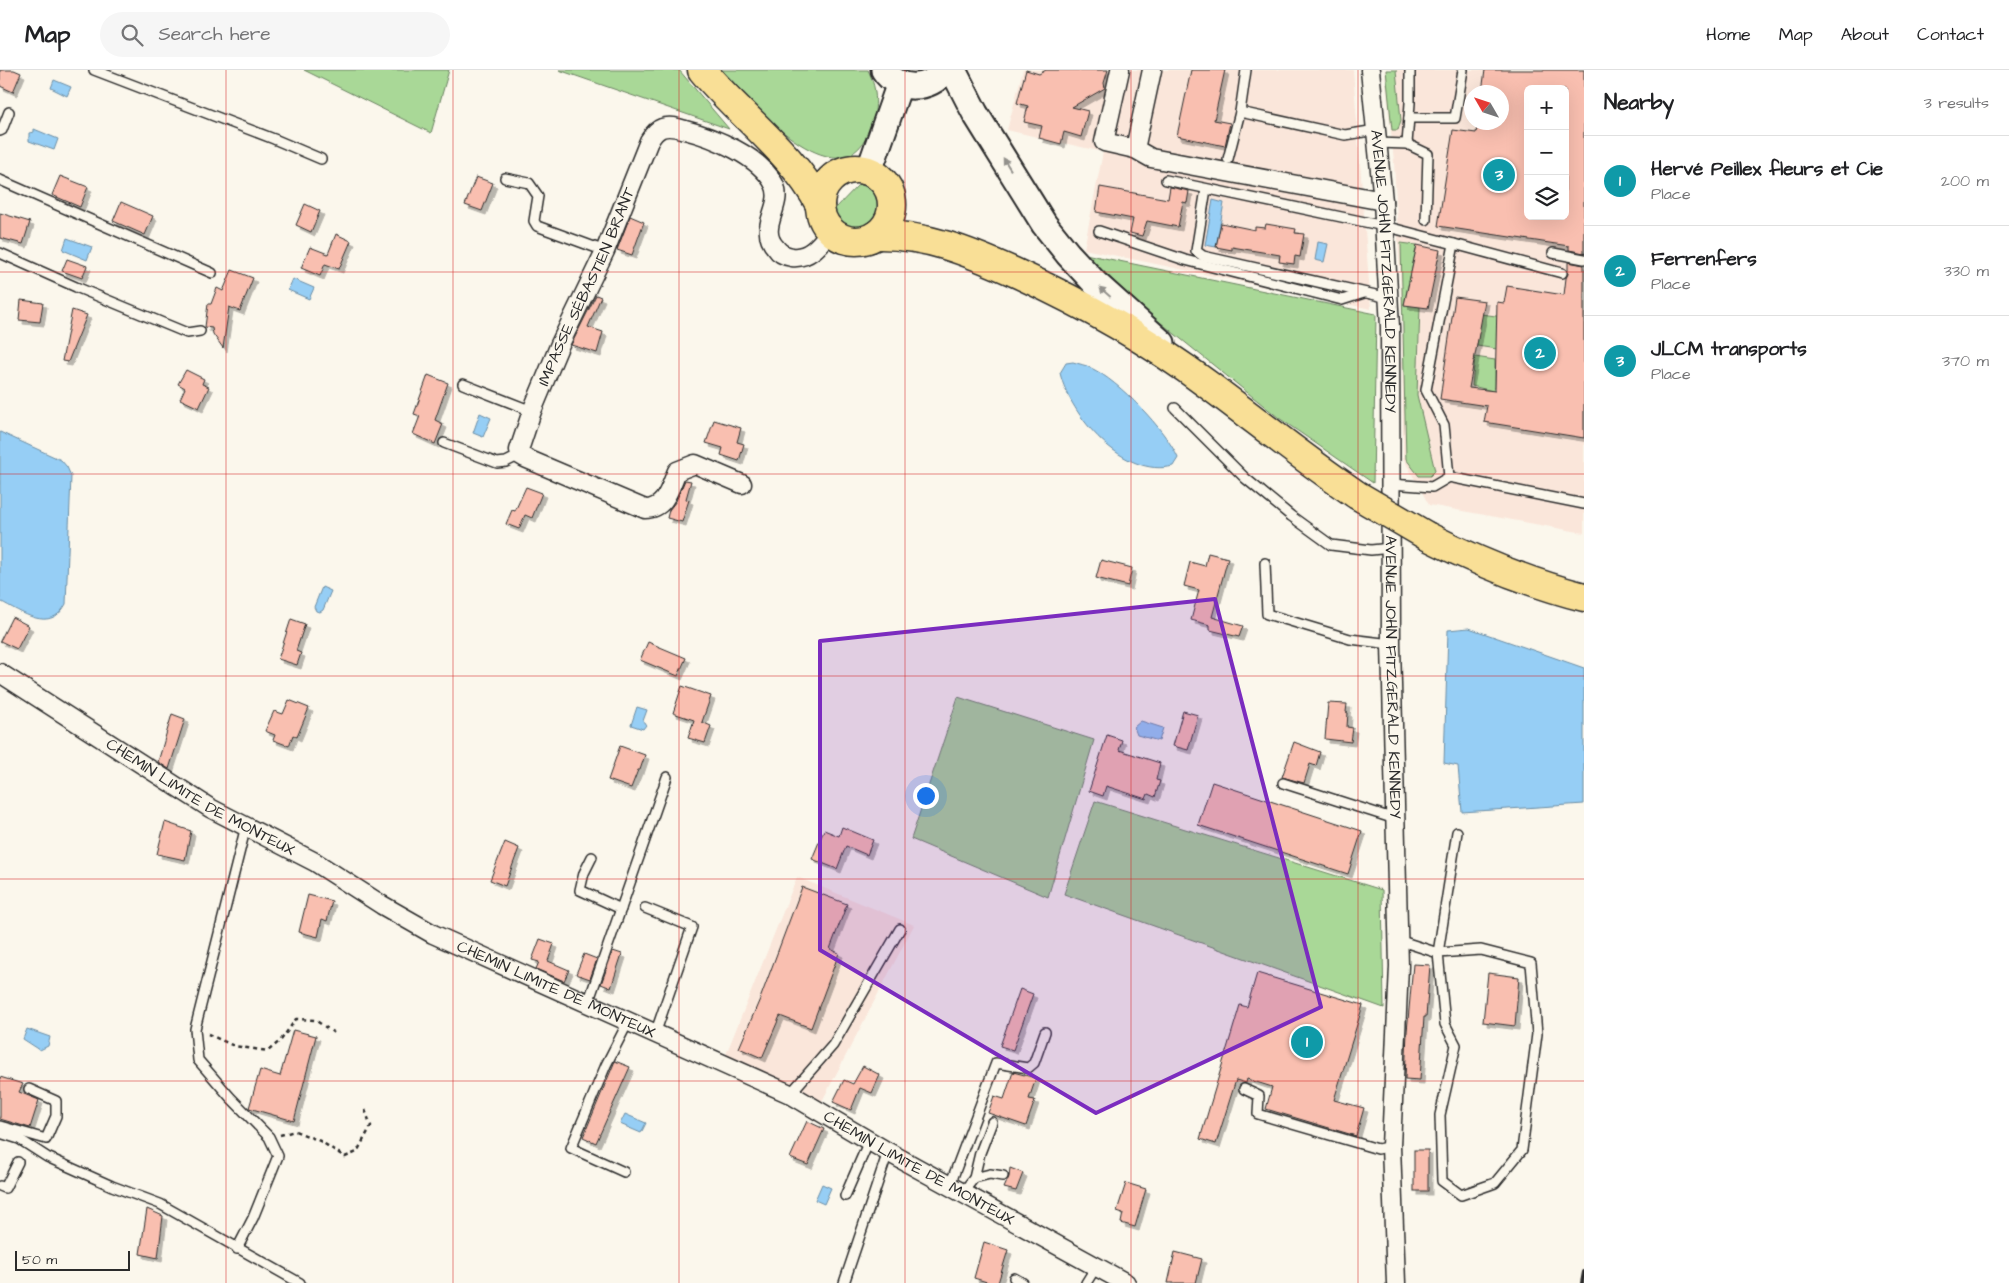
<!DOCTYPE html>
<meta charset="utf-8">
<style>
:root{--surface:#fff;--page:#f6f6f6;--text:#202124;--muted:#757577;--line:#e0e0e0;--accent:#7c3aed}
body{margin:0;font-family:"Architects Daughter",sans-serif;background:var(--page);color:var(--text)}
.controls{position:absolute;right:15px;top:15px;display:grid;overflow:hidden;border-radius:8px;box-shadow:0 5px 20px #0002}
.controls button{width:45px;height:45px;display:grid;place-items:center;padding:0;border:0;border-bottom:1px solid var(--line);background:var(--surface);color:var(--text);font:25px sans-serif}
.compass{position:absolute;left:1464px;top:15px;width:45px;height:45px;border-radius:50%;background:var(--surface);box-shadow:0 5px 20px #0002;rotate:309deg}
.scale{position:absolute;left:15px;bottom:12px;width:115px;box-sizing:border-box;padding-left:5px;border:2px solid #2b2b2b;border-top:0;font-size:14px;line-height:18px;white-space:nowrap;color:#2b2b2b;-webkit-text-stroke:4px #fbf7ec;paint-order:stroke}
.you{position:absolute;left:925px;top:725px;width:18px;height:18px;margin:-12px;border:4px solid #fff;border-radius:50%;background:#1a73e8;box-shadow:0 0 0 8px #1a73e833}
.badge{display:grid;place-items:center;width:32px;height:32px;border-radius:50%;background:var(--accent);color:#fff;font-size:16px;font-weight:700}
.pin{position:absolute;translate:-50% -50%;border:2px solid #fff;box-shadow:0 1px 5px #0006}
.list{margin:0;padding:0;list-style:none}
h2{display:flex;justify-content:space-between;align-items:center;height:65px;margin:0;padding:0 20px;font-size:21px}
h2 small{font-size:16px;font-weight:400;color:var(--muted)}
.list li{display:grid;grid-template-columns:32px 1fr auto;gap:15px;align-items:center;box-sizing:border-box;height:90px;padding:0 20px;border-top:1px solid var(--line)}
.list b{display:block;font-size:19px;white-space:nowrap}
.list p{margin:0;font-size:16px;white-space:nowrap;color:var(--muted)}
.list em{font-size:16px;font-style:normal;color:var(--muted)}
.icon{flex:none;width:28px;height:28px;fill:none;stroke:currentColor;stroke-width:2;stroke-linecap:round;stroke-linejoin:round}
.map{position:relative;flex:none;width:1584px;height:1213px;overflow:hidden}
header{display:flex;align-items:center;gap:30px;box-sizing:border-box;height:70px;padding:0 25px;background:var(--surface);border-bottom:1px solid var(--line)}
header strong{font-size:24px}
nav{display:flex;gap:28px;margin-inline-start:auto;font-size:18px}
.search{width:350px;height:45px;background:var(--page);display:flex;align-items:center;gap:12px;box-sizing:border-box;padding:0 18px;border-radius:28px;color:var(--muted);font-size:19px}
main{display:flex}
aside{flex:1;background:var(--surface)}
.map>svg:first-child{display:block}
.built{fill:#fae6da;fill-rule:evenodd}
.green{fill:#a9d897;stroke:#6a8261}
.water{fill:#96cef5;stroke:#6b8da4}
.building{fill:#f9bfb0;stroke:#2b2b2b;fill-rule:evenodd;filter:url(#shadow)}
.lines{fill:none;stroke-linecap:round;stroke-linejoin:round}
.lane-casing{stroke:#2b2b2b;stroke-width:12}
.street-casing{stroke:#2b2b2b;stroke-width:21}
.secondary-casing{stroke:#2b2b2b;stroke-width:29}
.primary-casing{stroke:#2b2b2b;stroke-width:31}
.path{stroke:#2b2b2b;stroke-width:2.5;stroke-dasharray:4 4;stroke-linecap:butt}
.lane{stroke:#fbf7ec;stroke-width:9}
.street{stroke:#fbf7ec;stroke-width:18}
.secondary{stroke:#fbf7ec;stroke-width:25}
.primary{stroke:#f9df96;stroke-width:28}
.rail{stroke:#2b2b2b;stroke-width:4}
.primary-bridge-casing{stroke:#2b2b2b;stroke-width:31;stroke-linecap:butt}
.primary-bridge{stroke:#f9df96;stroke-width:28}
.oneway{fill:#93918c}
.marked{fill:#7b2cbf;fill-opacity:0.2;stroke:#7b2cbf;stroke-width:4;stroke-linejoin:round}
.grid{fill:none;stroke:#d62828;stroke-width:1;stroke-opacity:0.55}
.labels{text-anchor:middle;dominant-baseline:central;stroke-width:4.5;stroke-linejoin:round;paint-order:stroke}
.street-label{font-size:16px;fill:#2b2b2b;stroke:#fbf7ec}
</style>
<header>
<strong>Map</strong>
<div class="search"><svg class="icon" aria-label="search" viewBox="0 0 24 24"><circle cx="10" cy="10" r="6"/><path d="M15 15l6 6"/></svg>Search here</div>
<nav><a>Home</a><a>Map</a><a>About</a><a>Contact</a></nav>
</header>
<main>
<div class="map">
<svg width="1584" height="1213" viewBox="0 0 1584 1213">
<defs>
<filter id="shadow"><feDropShadow dx="4" dy="4" stdDeviation="0" flood-color="#0004"/></filter>
</defs>
<rect width="100%" height="100%" fill="#fbf7ec"/>
<filter id="ink" filterUnits="userSpaceOnUse"><feTurbulence type="fractalNoise" baseFrequency=".02" numOctaves="2"/><feDisplacementMap in="SourceGraphic" scale="10" xChannelSelector="R" yChannelSelector="G"/><feConvolveMatrix kernelMatrix="1 2 1 2 8 2 1 2 1" color-interpolation-filters="sRGB"/></filter>
<g filter="url(#ink)">
<g class="built">
<path d="M1023,0H1353L1371,239L1084,179L1103,82L1007,60Z"/>
<path d="M1385,0H1584V463L1429,435L1403,388L1402,241L1394,92ZM1528,19H1565V146H1528ZM1472,22H1502V52H1472Z"/>
<path d="M797,807L914,855L820,1035L725,987Z"/>
</g>
<g class="green">
<path d="M304,0H449L431,63Z"/>
<path d="M559,0H679L729,59Z"/>
<path d="M719,0H868C878,20 878,41 869,62C838,135 747,29 719,0Z"/>
<path d="M1386,0H1396L1401,50L1398,60H1392Z"/>
<path d="M859,114C908,130 849,188 834,140Z"/>
<path d="M1401,173L1417,175L1404,234L1420,237L1417,325L1435,401L1430,406H1419L1406,389Z"/>
<path d="M1085,184L1376,244L1373,413L1279,348L1145,240Z"/>
<path d="M1481,244L1503,247L1497,279L1477,276Z"/>
<path d="M1475,287L1495,290V317L1493,321L1472,316Z"/>
<path d="M958,627L1094,670L1048,827L911,769Z"/>
<path d="M1095,731L1382,820L1384,938L1064,824Z"/>
</g>
<g class="water">
<path d="M54,10L71,17L67,26L51,18Z"/>
<path d="M34,59L58,69L54,80L29,71V63L34,62Z"/>
<path d="M1213,130L1224,133L1216,177L1205,175Z"/>
<path d="M67,168L92,177L87,190L63,180Z"/>
<path d="M1318,172L1328,174L1324,192L1315,190Z"/>
<path d="M293,209L314,218L309,229L288,220Z"/>
<path d="M1073,292C1079,294 1086,295 1091,298C1119,311 1166,360 1178,388L1173,396C1124,409 1070,346 1060,303L1066,293Z"/>
<path d="M480,343L491,348L483,367L473,363Z"/>
<path d="M0,362L61,390L67,397L71,406L66,534C50,564 22,542 0,531Z"/>
<path d="M322,517L331,521L323,540L320,542L316,541L314,537Z"/>
<path d="M1469,558L1584,598V734L1462,742L1458,696L1444,693L1448,560Z"/>
<path d="M637,637L647,640L643,651L646,655L643,659L631,655Z"/>
<path d="M1141,651L1163,658L1159,671L1137,665L1134,657Z"/>
<path d="M27,959L50,967L48,976L40,980L23,969Z"/>
<path d="M625,1044L646,1053L641,1063L620,1054Z"/>
<path d="M822,1114L831,1118L824,1134L815,1130Z"/>
</g>
<g class="building">
<path d="M0,0H14L21,3L13,22L0,16Z"/>
<path d="M1026,0L1039,4L1046,0H1108L1104,13L1105,18L1072,37L1088,41L1081,67L1064,62L1061,74L1039,68L1042,56L1024,52L1028,36L1017,33Z"/>
<path d="M1191,0H1225L1214,50L1230,53L1225,76L1177,66Z"/>
<path d="M1485,0H1584V183L1569,180V176L1438,156L1453,60L1476,63L1478,52H1502V22H1482ZM1528,19H1565V146H1528Z"/>
<path d="M60,106L88,117L80,137L52,125Z"/>
<path d="M476,107L493,113L482,141L465,135Z"/>
<path d="M1100,117L1168,129L1170,117L1189,121L1187,133L1183,132L1178,157L1147,151L1142,166L1130,163L1133,149L1096,142Z"/>
<path d="M121,132L153,146L145,165L113,151Z"/>
<path d="M305,134L320,141L311,162L296,155Z"/>
<path d="M0,143L30,152L23,174L0,168Z"/>
<path d="M630,146L644,152L632,185L617,180Z"/>
<path d="M1221,153L1255,160V157L1265,158L1266,154L1296,159L1295,163L1304,164L1300,187L1295,186L1294,194L1279,192L1280,185L1232,177V180L1216,177Z"/>
<path d="M336,164L351,171L339,199L325,194L320,206L301,198L310,177L328,184Z"/>
<path d="M1417,175L1440,180L1428,238L1404,235Z"/>
<path d="M67,189L87,196L82,208L62,201Z"/>
<path d="M1568,192L1584,195V368L1484,352L1487,336L1440,329L1455,227L1485,231L1469,318L1495,321L1497,232L1504,233L1507,216L1564,225L1566,208L1568,204Z"/>
<path d="M232,200L253,208L240,241L229,237L223,278L213,264L212,258L205,257L208,234H211L217,218L223,221Z"/>
<path d="M596,225L601,227L588,257L603,262L597,283L571,275Z"/>
<path d="M21,230L43,233L40,252L19,250Z"/>
<path d="M72,240L87,245L68,292L62,291Z"/>
<path d="M186,300L204,309L202,314L209,317L199,338L180,329L185,318L178,314Z"/>
<path d="M428,305L448,313L435,350L443,354L435,374L413,364L420,346L414,344Z"/>
<path d="M714,350L741,358L737,372L744,374L739,391L721,385L723,378L706,373Z"/>
<path d="M685,410L691,411L686,429L689,430L682,452L667,448L669,440L676,431Z"/>
<path d="M526,417L542,423L532,448L525,445L519,459L506,454L512,440L515,441Z"/>
<path d="M1208,483L1228,488L1212,547L1243,556L1239,567L1210,560V555L1191,550L1199,520L1184,516L1190,492L1205,496Z"/>
<path d="M1101,490L1132,498L1128,516L1096,508Z"/>
<path d="M12,547L29,556L17,579L0,571Z"/>
<path d="M291,549L305,554L296,581L301,583L297,595L278,589Z"/>
<path d="M648,572L686,588L678,606L640,590Z"/>
<path d="M682,616L711,626L702,652L711,656L705,673L688,668L694,650L673,643Z"/>
<path d="M289,630L309,638L297,667L293,665L289,676L273,670L275,665L265,661L274,641L283,644Z"/>
<path d="M1328,633L1347,634L1346,642L1348,643L1347,657L1353,658L1351,672L1325,669Z"/>
<path d="M1183,641L1198,645L1188,680L1173,676Z"/>
<path d="M172,644L185,649L169,699L158,692Z"/>
<path d="M1107,665L1122,670L1119,680L1160,693L1156,710L1160,711L1155,727L1148,724L1146,729L1106,716L1103,726L1089,721Z"/>
<path d="M1294,672L1320,682L1316,696L1310,694L1304,713L1282,707Z"/>
<path d="M620,676L645,685L640,700H638L631,718L608,710Z"/>
<path d="M1212,712L1362,761L1348,804L1198,755Z"/>
<path d="M165,752L191,761L185,790L157,784Z"/>
<path d="M842,757L873,770L867,785L846,776L837,799L812,789L824,760L839,766Z"/>
<path d="M505,772L519,778L505,816L490,810Z"/>
<path d="M802,817L847,834L830,879L839,883L811,958L780,946L762,988L739,978L760,929Z"/>
<path d="M308,825L332,831L327,851L322,849L318,867L299,862Z"/>
<path d="M540,869L554,874L548,891L569,900L564,911L536,899L539,892L532,890Z"/>
<path d="M613,881L622,884L611,918L601,914Z"/>
<path d="M584,884L597,889L590,909L576,904Z"/>
<path d="M1413,894L1430,895L1426,947H1424L1420,1010L1405,1009L1407,962Z"/>
<path d="M1257,903L1363,935L1334,1030L1364,1038L1356,1066L1266,1039L1272,1017L1247,1009L1246,1013L1236,1010L1216,1074L1200,1069L1240,935L1247,937Z"/>
<path d="M1488,903L1519,907L1515,956L1483,952Z"/>
<path d="M1020,919L1033,924L1013,980L1000,976Z"/>
<path d="M293,960L316,966L294,1051L249,1038L260,1000L280,1006Z"/>
<path d="M615,991L630,997L596,1073L583,1067Z"/>
<path d="M863,996L880,1005L872,1023L860,1018L851,1040L833,1032L844,1010L853,1014Z"/>
<path d="M1013,1002L1036,1008L1029,1029L1035,1030L1026,1056L988,1043L994,1026L1004,1029Z"/>
<path d="M0,1007L23,1014L19,1022L39,1030L30,1058L0,1049Z"/>
<path d="M807,1051L824,1059L808,1095L790,1088Z"/>
<rect x="1414" y="1080" width="14" height="41"/>
<path d="M1010,1098L1023,1103L1016,1121L1004,1118L1009,1107Z"/>
<path d="M1126,1113L1146,1119L1135,1157L1121,1153L1123,1143L1117,1141Z"/>
<path d="M147,1139L163,1146L158,1188L140,1184Z"/>
<path d="M984,1172L1008,1180L998,1213H990L974,1208Z"/>
<path d="M1175,1182L1202,1189L1196,1213H1168Z"/>
</g>
<g class="lines">
<g class="lane-casing">
<g id="lane">
<path d="M94,0L274,69L321,89"/>
<path d="M1246,0L1240,42L1345,65L1376,60"/>
<path d="M1409,48H1455L1463,0"/>
<path d="M0,61L2,60L9,42"/>
<path d="M1377,73L1407,74L1410,33V0"/>
<path d="M1407,74L1428,84L1426,150"/>
<path d="M1228,89L1240,42"/>
<path d="M505,108L529,113L538,126L534,151L537,156L605,181"/>
<path d="M0,110L212,203"/>
<path d="M1166,110L1384,156L1454,174L1426,320L1444,355L1449,407"/>
<path d="M1206,119L1196,181L1203,186L1389,228"/>
<path d="M1099,161L1185,190L1342,230L1364,223"/>
<path d="M1454,174L1562,203"/>
<path d="M0,183L76,217L187,263L200,261"/>
<path d="M1553,183L1584,189"/>
<path d="M463,314L532,341"/>
<path d="M1175,338L1245,408L1291,446L1331,475L1371,480L1391,478"/>
<path d="M444,373L497,393L506,392L520,385"/>
<path d="M1391,414L1432,417L1449,407L1584,434"/>
<path d="M1265,493L1267,544L1350,569L1391,574"/>
<path d="M1283,713L1395,749"/>
<path d="M592,787L584,803L580,820L621,839"/>
<path d="M645,838L692,857L655,964"/>
<path d="M1398,870L1438,883L1445,954L1456,975L1440,1045L1442,1111L1461,1125L1495,1113L1522,1080L1537,964L1531,893L1481,880L1438,883L1457,762"/>
<path d="M588,933L667,707"/>
<path d="M1244,1019L1259,1026L1258,1044L1378,1079L1391,1076"/>
<path d="M790,1024L833,975L900,859"/>
<path d="M0,1056L46,1069L56,1046V1031L29,1019"/>
<path d="M0,1063L19,1069L47,1087L112,1116L160,1134L300,1213"/>
<path d="M624,1102L571,1078L606,995L628,952"/>
<path d="M974,1108L990,1104L1003,1106"/>
<path d="M950,1115L996,993L1028,998L1034,993L1045,962"/>
<path d="M0,1116L5,1118L18,1092"/>
<path d="M963,1122L974,1108L980,1083L992,1052"/>
<path d="M845,1126L869,1071"/>
<path d="M237,1179L253,1148L278,1086L269,1067L230,1027L198,990L195,959L246,756"/>
<path d="M1014,1208L1023,1213"/>
<path d="M844,1213L888,1082"/>
<path d="M1086,1213L1096,1197"/>
</g>
</g>
<g class="street-casing">
<g id="street">
<path d="M1120,0L1104,72L1135,79L1151,88L1383,131"/>
<path id="s1" d="M1370,0L1383,131L1390,257L1391,574L1399,896L1391,1076L1396,1213"/>
<path d="M1135,79L1152,0"/>
<path id="s2" d="M742,414L695,394L677,401C670,417 666,439 645,439L525,388L520,385L519,380L532,341L560,274L605,181L649,71C652,66 656,60 662,58C670,55 678,58 685,60C713,67 760,86 774,114C785,136 756,157 776,178C779,183 786,186 792,187C810,189 821,173 831,161"/>
<path id="s3" d="M0,603L210,738L315,792L382,835L433,864L790,1024L888,1082L1126,1213"/>
</g>
</g>
<g class="secondary-casing">
<g id="secondary">
<path d="M884,0C898,22 930,21 945,0"/>
<path d="M953,0L975,43L1044,154L1068,184L1095,213L1162,273"/>
<path d="M869,101L900,13"/>
</g>
</g>
<g class="primary-casing">
<g id="primary">
<path d="M702,0C740,46 792,82 820,135"/>
<circle cx="856" cy="135" r="36"/>
<path d="M876,165C926,164 969,182 1014,202C1082,233 1147,269 1207,314C1257,351 1305,390 1357,425"/>
<path d="M1427,466C1478,492 1529,513 1584,527"/>
</g>
</g>
<g class="path">
<path d="M208,964L234,976L268,981L281,970L296,949L315,950L334,963"/>
<path d="M280,1065L295,1061L320,1071L345,1087L357,1082L371,1056L364,1037"/>
</g>
<use href="#lane" class="lane"/>
<use href="#street" class="street"/>
<use href="#secondary" class="secondary"/>
<use href="#primary" class="primary"/>
<path class="rail" d="M1582,1213L1584,1202"/>
<g class="primary-bridge-casing">
<path id="primary-bridge" d="M1357,425L1427,466"/>
</g>
<use href="#primary-bridge" class="primary-bridge"/>
</g>
<defs><path id="oneway-solid" d="M-6-.8H1V-3.2L6.5 0L1 3.2V.8H-6Z" transform="scale(1.25)"/></defs>
<g class="oneway">
<use href="#oneway-solid" transform="translate(1007 94) rotate(-122)"/>
<use href="#oneway-solid" transform="translate(1105 222) rotate(-138)"/>
</g>
</g>
<path class="marked" d="M1215,529L1321,937L1096,1043L820,880V571Z"/>
<path class="grid" d="M226,0V1213M453,0V1213M679,0V1213M905,0V1213M1131,0V1213M1358,0V1213M0,202H1584M0,404H1584M0,606H1584M0,809H1584M0,1011H1584"/>
<g class="labels">
<g class="street-label">
<text stroke="none"><textPath href="#s1" startOffset="202">AVENUE JOHN FITZGERALD KENNEDY</textPath></text>
<text stroke="none"><textPath href="#s2" startOffset="442">IMPASSE SÉBASTIEN BRANT</textPath></text>
<text stroke="none"><textPath href="#s1" startOffset="608">AVENUE JOHN FITZGERALD KENNEDY</textPath></text>
<text stroke="none"><textPath href="#s3" startOffset="236">CHEMIN LIMITE DE MONTEUX</textPath></text>
<text stroke="none"><textPath href="#s3" startOffset="641">CHEMIN LIMITE DE MONTEUX</textPath></text>
<text stroke="none"><textPath href="#s3" startOffset="1046">CHEMIN LIMITE DE MONTEUX</textPath></text>
</g>
</g>
</svg>
<div class="controls">
<button>+</button>
<button>−</button>
<button><svg class="icon" aria-label="layers" viewBox="0 0 24 24"><path d="M12 4l9 5-9 5-9-5zM3 14l9 5 9-5"/></svg></button>
</div>
<svg class="compass" viewBox="-18 -18 36 36"><path d="M0-13l5 13h-10z" fill="#e53935"/><path d="M0 13l5-13h-10z" fill="#757577"/></svg>
<div class="scale">50 m</div>
<div class="you"></div>
<div class="pin badge" style="left:1307px;top:972px;background:#0f9aa8">1</div>
<div class="pin badge" style="left:1540px;top:283px;background:#0f9aa8">2</div>
<div class="pin badge" style="left:1499px;top:105px;background:#0f9aa8">3</div>
</div>
<aside>
<h2>Nearby<small>3 results</small></h2>
<ul class="list">
<li><span class="badge" style="background:#0f9aa8">1</span><div><b>Hervé Peillex fleurs et Cie</b><p>Place</p></div><em>200 m</em></li>
<li><span class="badge" style="background:#0f9aa8">2</span><div><b>Ferrenfers</b><p>Place</p></div><em>330 m</em></li>
<li><span class="badge" style="background:#0f9aa8">3</span><div><b>JLCM transports</b><p>Place</p></div><em>370 m</em></li>
</ul>
</aside>
</main>
